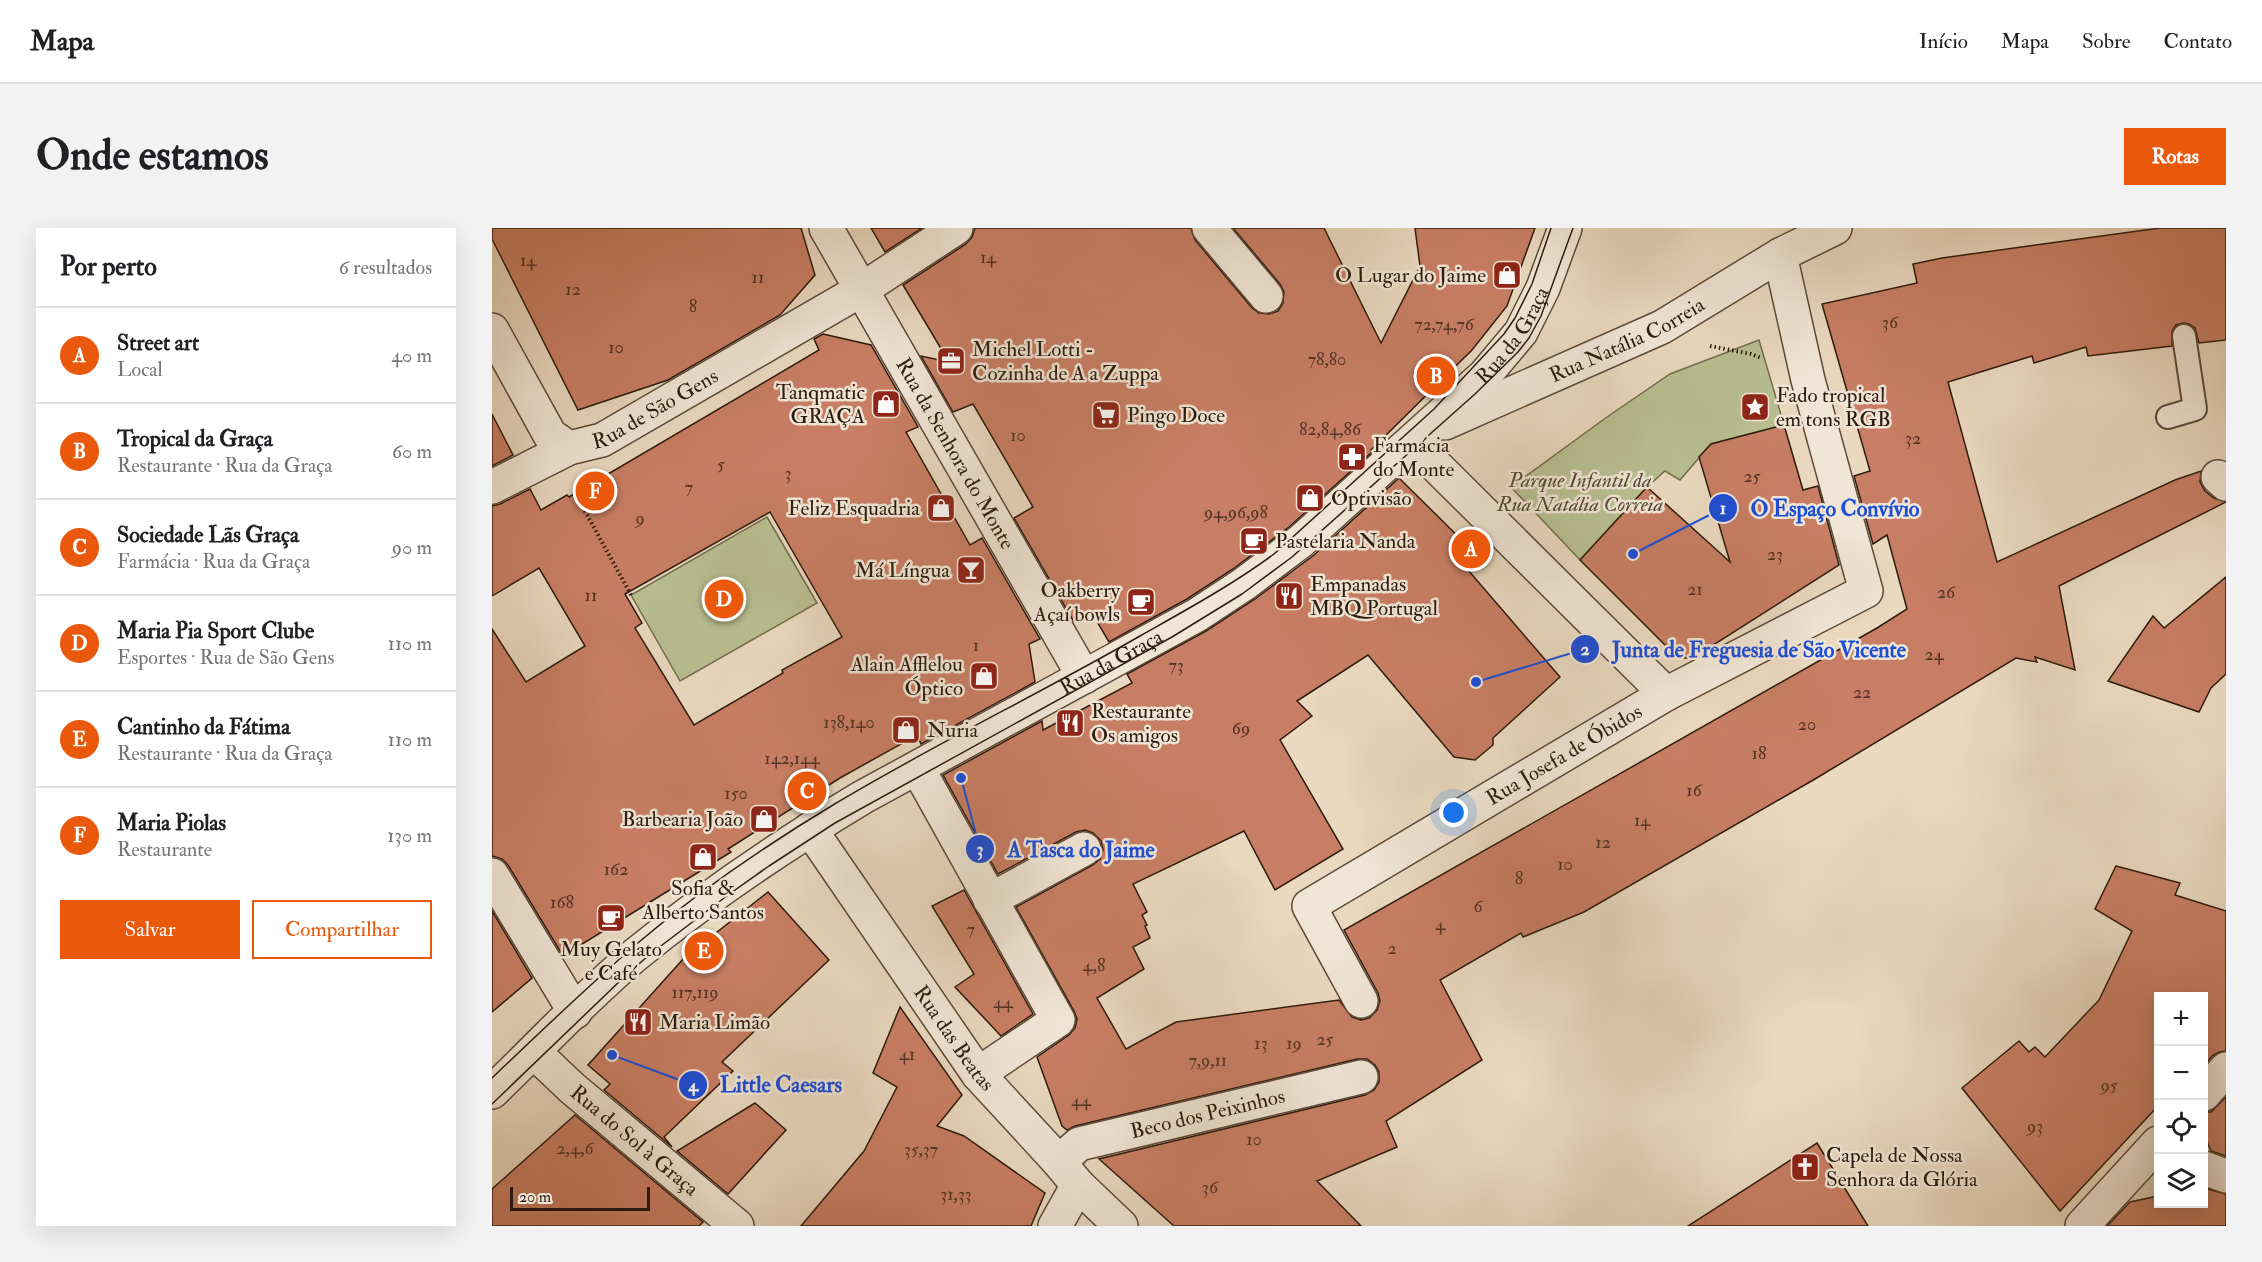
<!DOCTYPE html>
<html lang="pt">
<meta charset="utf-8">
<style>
:root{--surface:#fff;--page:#f2f2f2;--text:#202124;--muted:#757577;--line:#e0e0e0;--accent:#ea580c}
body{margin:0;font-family:"IM FELL Double Pica",serif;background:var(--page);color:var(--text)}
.controls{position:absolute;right:18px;bottom:18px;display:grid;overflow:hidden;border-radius:0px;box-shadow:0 6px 24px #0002}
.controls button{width:54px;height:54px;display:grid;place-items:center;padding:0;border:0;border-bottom:2px solid var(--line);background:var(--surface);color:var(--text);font:30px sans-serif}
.scale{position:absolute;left:18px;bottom:15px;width:140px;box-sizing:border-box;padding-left:6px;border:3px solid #2e1b0d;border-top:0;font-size:16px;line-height:21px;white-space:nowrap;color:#2e1b0d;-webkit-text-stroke:4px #f1e6d6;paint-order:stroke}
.you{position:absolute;left:962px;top:585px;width:21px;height:21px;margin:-15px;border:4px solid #fff;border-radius:50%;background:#1a73e8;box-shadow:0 0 0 9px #1a73e833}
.badge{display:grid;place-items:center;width:39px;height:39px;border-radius:50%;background:var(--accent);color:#fff;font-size:20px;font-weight:700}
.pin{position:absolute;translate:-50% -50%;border:3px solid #fff;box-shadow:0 2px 6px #0006}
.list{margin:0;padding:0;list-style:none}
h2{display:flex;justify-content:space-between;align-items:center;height:78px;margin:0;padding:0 24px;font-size:26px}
h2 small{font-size:20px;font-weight:400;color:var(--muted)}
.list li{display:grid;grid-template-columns:39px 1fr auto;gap:18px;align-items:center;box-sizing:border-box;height:96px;padding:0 24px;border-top:2px solid var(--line)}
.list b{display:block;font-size:22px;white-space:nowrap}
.list p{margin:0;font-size:20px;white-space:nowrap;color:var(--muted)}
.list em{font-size:20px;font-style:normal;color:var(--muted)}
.actions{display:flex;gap:12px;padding:18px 24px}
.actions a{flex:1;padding:14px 0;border:2px solid var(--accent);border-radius:0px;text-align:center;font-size:21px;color:var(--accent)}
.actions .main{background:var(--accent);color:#fff}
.icon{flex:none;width:33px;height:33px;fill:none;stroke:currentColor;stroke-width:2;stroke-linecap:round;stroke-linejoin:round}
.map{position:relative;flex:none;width:1734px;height:998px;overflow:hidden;border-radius:0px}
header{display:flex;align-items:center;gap:36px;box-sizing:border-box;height:84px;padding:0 30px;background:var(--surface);border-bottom:2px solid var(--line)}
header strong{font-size:28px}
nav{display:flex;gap:33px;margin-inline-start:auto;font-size:21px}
.intro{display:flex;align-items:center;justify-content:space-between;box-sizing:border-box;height:144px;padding:0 36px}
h1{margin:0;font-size:42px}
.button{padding:15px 27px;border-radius:0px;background:var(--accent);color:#fff;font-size:21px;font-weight:700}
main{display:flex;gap:36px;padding:0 36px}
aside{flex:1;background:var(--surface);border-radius:0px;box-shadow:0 6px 24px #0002}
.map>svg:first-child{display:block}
.green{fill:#b8bf91;stroke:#736d4f;stroke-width:1.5}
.building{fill:#c87e64;stroke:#2e1b0d;stroke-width:1.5;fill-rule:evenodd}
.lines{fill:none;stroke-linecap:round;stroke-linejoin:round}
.service-casing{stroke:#5d4a3a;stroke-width:26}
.pedestrian-casing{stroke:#5d4a3a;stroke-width:36}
.minor-casing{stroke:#5d4a3a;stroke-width:36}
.path{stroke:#2e1b0d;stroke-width:4;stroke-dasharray:1.5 3;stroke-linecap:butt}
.service{stroke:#f1e6d6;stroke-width:22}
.pedestrian{stroke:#f1e6d6;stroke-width:33}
.minor{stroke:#f1e6d6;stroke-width:33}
.tram{stroke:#2e1b0d;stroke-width:1.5}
.labels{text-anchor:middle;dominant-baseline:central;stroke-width:5;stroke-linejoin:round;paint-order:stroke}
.number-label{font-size:18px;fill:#543423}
.poi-label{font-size:21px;fill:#2e1b0d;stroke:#f1e6d6;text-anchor:start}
.street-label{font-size:21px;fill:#2e1b0d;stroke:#f1e6d6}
.park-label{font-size:21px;font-style:italic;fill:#574c35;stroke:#f1e6d6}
.leader{fill:none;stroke:#1d4ed8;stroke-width:2}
.callout-dot{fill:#1d4ed8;stroke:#f1e6d6;stroke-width:2}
.mark-label{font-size:18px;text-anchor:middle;font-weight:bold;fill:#fff}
.callout-label{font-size:22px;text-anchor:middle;font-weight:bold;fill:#1d4ed8;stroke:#f1e6d6;stroke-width:5;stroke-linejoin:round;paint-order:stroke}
</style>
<header>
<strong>Mapa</strong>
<nav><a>Início</a><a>Mapa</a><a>Sobre</a><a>Contato</a></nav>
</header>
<div class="intro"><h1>Onde estamos</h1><a class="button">Rotas</a></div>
<main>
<aside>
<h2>Por perto<small>6 resultados</small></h2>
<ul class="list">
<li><span class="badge">A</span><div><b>Street art</b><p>Local</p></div><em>40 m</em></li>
<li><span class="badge">B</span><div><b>Tropical da Graça</b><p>Restaurante · Rua da Graça</p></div><em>60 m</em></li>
<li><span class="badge">C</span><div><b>Sociedade Lãs Graça</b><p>Farmácia · Rua da Graça</p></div><em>90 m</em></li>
<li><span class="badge">D</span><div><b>Maria Pia Sport Clube</b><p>Esportes · Rua de São Gens</p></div><em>110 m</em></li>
<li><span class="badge">E</span><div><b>Cantinho da Fátima</b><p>Restaurante · Rua da Graça</p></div><em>110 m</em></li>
<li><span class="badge">F</span><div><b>Maria Piolas</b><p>Restaurante</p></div><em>130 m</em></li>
</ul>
<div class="actions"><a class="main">Salvar</a><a>Compartilhar</a></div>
</aside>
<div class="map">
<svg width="1734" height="998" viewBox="0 0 1734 998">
<rect width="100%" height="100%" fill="#ead9c0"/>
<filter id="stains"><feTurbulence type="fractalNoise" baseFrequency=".00333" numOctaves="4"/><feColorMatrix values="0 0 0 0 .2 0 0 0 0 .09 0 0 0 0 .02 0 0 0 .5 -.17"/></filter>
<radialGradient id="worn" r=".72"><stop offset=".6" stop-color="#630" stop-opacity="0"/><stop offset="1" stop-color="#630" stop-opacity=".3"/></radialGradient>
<g class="green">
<path d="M1267,112L1292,197L1219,216L1188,252L1173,243L1155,259L1088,332L1019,259L1115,189L1178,146Z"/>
<path d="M275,289L325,375L188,453L139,367Z"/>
</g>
<g class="building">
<path d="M0,0H309L323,47L288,87L176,152L86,182L0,11Z"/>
<path d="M379,0H430L393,24Z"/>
<path d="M483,0H699L703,12L760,80L767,85L777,86L786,83L791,75L792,64L788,56L741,0H832L889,115L928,38L923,0H1043L1015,78L980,122L879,222L880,224L797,299L741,341L695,371L617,414L600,385L582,394L522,290L541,279L481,176L461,184L429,128L457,134L411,57L474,16L480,9Z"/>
<path d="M1668,0H1734V112L1707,115L1703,100L1697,96L1691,95L1684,97L1680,103V118L1596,128L1594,119L1542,135L1540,128L1456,154L1505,334L1683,252L1709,243L1708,254L1713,263L1722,270L1734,274L1567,358L1583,442L1543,429L1545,434L1524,430L1323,551L1092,684L1031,709L1029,705L948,752L990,832L894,893L905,919L825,953L869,998H682L607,931L873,867L882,862L887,854V844L883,837L875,831H865L583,898L575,902L570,898L545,829L577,807L583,800L585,791L582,783L524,679L601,637L608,631L611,622L609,613L601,605L593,602L584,604L506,646L451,547L550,493L551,502L640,455L635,446L714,403L763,371L822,327L907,250L988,330L976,342L1068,449L1001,510V517L983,532L962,529L876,427L805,473L820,488L788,512L851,621L783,662L752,603L641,656L655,684L650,687L655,697L653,698L658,710L641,719L652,741L605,770L634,821L684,794L847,772L860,789L869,792L877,790L885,782L888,773L886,765L852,702L1385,400L1415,381L1395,307L1381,316L1362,248L1378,243L1330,76L1425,55L1421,36L1450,30Z"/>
<path d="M331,106L379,117L426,199L414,204L478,317L490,310L548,411L537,416L543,454L429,516L425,507L348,550L236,621L239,624L71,728L16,637L10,631L0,628V401L34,454L93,418L47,340L0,368V278L8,276L38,261L49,282L75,267L77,269L327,122L322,111ZM278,284L350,409L290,442L291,445L202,497L143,400L150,395L133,366Z"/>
<path d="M0,186L21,227L0,238Z"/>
<path d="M1292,197L1311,262L1326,258L1347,337L1201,430H1186L1088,332L1155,259L1238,334L1207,229L1219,216Z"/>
<path d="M1734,349V446L1719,460L1707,484L1616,453L1661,388L1672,400Z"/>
<path d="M1624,638L1688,655L1683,667L1734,683V823L1727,824L1720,828L1712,838V768H1666V878L1568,983L1470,860L1527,813L1537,824L1543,819L1553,829L1607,772L1640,703L1603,681Z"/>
<path d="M472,662L541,786L509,808L463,759L482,746L440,678Z"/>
<path d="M276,664L337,732L230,834L241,843L172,909L180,919L112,862L118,856L96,837L192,730Z"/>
<path d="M0,683L40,750L0,784Z"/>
<path d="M408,779L470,867L445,898L472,908L553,965L539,998H309L372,923L405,859L381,845Z"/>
<path d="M1734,869V928L1719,923L1712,907V884H1719Z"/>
<path d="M263,875L294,902L236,966L185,923Z"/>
<path d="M83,887L211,994L207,998H0V961Z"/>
<path d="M1325,915L1376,998H1196Z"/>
<path d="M1712,960L1734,966V998H1615L1638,974L1666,968V975H1712Z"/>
</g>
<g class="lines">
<g class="service-casing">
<path id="service" d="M1676,189L1703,181L1692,108"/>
</g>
<g class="pedestrian-casing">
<g id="pedestrian">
<path d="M717,0L774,68"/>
<path d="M0,259L77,220"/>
<path d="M0,647L83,784"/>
</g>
</g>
<g class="minor-casing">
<g id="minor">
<path id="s1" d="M334,0L592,449"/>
<path id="s2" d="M0,102L58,207L77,220L110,212L369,62L464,0"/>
<path id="s3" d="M953,195L1170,99L1288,27L1343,0"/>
<path d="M920,214L1174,466"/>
<path d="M1726,249L1734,256"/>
<path d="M426,541L566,792L486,846"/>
<path id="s4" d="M318,601L486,846L567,934L586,957L629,998"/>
<path d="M498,672L592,621"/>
<path id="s5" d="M869,773L817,678L1174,466L1374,363L1316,152L1288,27"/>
<path id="s6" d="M42,824L80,860L245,998"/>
<path id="s7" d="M0,864C47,819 92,770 142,728C214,669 291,617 371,569L705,387L752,356L809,313L993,147L1029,104L1051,60L1073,0"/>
<path d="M1712,866L1734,841"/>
<path id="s8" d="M567,934L587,916L869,849"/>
<path d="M1712,940L1734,948"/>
<path d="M563,998L586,957"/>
<path d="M1590,998L1666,915"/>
</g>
</g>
<g class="path">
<path d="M1218,118L1259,126L1269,130"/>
<path d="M82,263L139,367"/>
</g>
<use href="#service" class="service"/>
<use href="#pedestrian" class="pedestrian"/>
<use href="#minor" class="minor"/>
<g class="tram">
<path d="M0,850C48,804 96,758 147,714C207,663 273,618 341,577C441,517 547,466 648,408C694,382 740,357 782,326L942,181L1012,106L1023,90L1040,56L1059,0"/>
<path d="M0,876L129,752L157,727L236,667L277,638L343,595L680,409L750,366L800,329L983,166L1026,124L1037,110L1049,88L1081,0"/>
</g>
</g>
<defs>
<g id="shop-square" transform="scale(1.5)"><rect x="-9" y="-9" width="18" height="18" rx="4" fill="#8f2418" stroke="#f1e6d6"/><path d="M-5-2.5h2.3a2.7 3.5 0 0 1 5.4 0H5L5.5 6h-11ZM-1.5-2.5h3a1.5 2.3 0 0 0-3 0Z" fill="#fff"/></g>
<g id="office-square" transform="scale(1.5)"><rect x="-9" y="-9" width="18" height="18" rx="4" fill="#8f2418" stroke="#f1e6d6"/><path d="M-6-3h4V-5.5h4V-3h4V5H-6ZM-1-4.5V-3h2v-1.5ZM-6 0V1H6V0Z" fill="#fff"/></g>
<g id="sight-square" transform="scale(1.5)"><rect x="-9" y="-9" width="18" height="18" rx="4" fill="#8f2418" stroke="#f1e6d6"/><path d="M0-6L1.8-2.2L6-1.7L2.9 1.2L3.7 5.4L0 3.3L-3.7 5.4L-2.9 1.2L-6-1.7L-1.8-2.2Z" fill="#fff"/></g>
<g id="supermarket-square" transform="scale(1.5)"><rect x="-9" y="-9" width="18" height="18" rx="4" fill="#8f2418" stroke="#f1e6d6"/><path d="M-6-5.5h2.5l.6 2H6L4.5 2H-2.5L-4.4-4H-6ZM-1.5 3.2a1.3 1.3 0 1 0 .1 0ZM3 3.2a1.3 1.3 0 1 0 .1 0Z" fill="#fff"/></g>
<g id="pharmacy-square" transform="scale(1.5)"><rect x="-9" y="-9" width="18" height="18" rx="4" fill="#8f2418" stroke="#f1e6d6"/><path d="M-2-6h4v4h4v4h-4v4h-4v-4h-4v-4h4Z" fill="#fff"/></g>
<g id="cafe-square" transform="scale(1.5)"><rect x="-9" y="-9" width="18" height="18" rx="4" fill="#8f2418" stroke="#f1e6d6"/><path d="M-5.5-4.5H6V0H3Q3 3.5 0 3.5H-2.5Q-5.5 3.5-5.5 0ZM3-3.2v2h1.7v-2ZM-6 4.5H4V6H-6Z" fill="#fff"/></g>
<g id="bar-square" transform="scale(1.5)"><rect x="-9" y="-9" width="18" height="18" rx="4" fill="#8f2418" stroke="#f1e6d6"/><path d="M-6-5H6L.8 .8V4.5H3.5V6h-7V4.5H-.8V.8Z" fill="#fff"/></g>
<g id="restaurant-square" transform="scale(1.5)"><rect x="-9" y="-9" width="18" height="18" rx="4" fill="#8f2418" stroke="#f1e6d6"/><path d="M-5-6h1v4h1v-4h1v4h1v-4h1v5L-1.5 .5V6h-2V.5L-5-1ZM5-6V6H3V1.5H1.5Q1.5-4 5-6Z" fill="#fff"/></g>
<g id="church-square" transform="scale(1.5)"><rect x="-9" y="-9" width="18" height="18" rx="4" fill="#8f2418" stroke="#f1e6d6"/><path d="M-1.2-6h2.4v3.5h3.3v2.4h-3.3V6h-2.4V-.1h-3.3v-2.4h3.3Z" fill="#fff"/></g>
</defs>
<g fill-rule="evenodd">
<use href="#shop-square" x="1015" y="47"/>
<use href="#office-square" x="459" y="133"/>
<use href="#shop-square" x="394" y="176"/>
<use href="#sight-square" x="1263" y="179"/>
<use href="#supermarket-square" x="614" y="187"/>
<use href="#pharmacy-square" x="860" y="229"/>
<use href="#shop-square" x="818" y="270"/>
<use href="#shop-square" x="449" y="280"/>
<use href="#cafe-square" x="762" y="313"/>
<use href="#bar-square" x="479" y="342"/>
<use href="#restaurant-square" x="797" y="368"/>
<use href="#cafe-square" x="649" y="374"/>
<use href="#shop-square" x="492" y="448"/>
<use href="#restaurant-square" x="578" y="495"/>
<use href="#shop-square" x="414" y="502"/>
<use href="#shop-square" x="272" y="591"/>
<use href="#shop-square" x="211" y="629"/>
<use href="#cafe-square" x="119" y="690"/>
<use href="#restaurant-square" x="146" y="794"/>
<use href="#church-square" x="1313" y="939"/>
</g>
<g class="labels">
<g class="number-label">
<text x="496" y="29">14</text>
<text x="36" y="32">14</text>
<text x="266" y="49">11</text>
<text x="81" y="61">12</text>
<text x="201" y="78">8</text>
<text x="1398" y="94">36</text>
<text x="952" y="96">72,74,76</text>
<text x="124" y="119">10</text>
<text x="835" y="131">78,80</text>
<text x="838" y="201">82,84,86</text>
<text x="526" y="207">10</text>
<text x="1421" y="210">32</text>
<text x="229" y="236">5</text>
<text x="296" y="245">3</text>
<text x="1260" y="248">25</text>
<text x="197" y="259">7</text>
<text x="744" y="284">94,96,98</text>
<text x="148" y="290">9</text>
<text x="1283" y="326">23</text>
<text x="1203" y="361">21</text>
<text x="1454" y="364">26</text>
<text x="99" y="367">11</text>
<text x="484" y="417">1</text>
<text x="1442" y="426">24</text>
<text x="684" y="437">73</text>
<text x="1370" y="464">22</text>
<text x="357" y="494">138,140</text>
<text x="1315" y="496">20</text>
<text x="749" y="500">69</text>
<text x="1267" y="525">18</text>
<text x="300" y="530">142,144</text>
<text x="1202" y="562">16</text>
<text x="244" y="565">150</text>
<text x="1150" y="592">14</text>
<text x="1111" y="614">12</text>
<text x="1073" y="636">10</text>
<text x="124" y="641">162</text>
<text x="1027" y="650">8</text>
<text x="70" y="674">168</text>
<text x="986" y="678">6</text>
<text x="948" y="696">4</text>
<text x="479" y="701">7</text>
<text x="900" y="720">2</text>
<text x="602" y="737">4,8</text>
<text x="203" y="764">117,119</text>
<text x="511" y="774">44</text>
<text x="833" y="811">25</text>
<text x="769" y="815">13</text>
<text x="802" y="815">19</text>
<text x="415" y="826">41</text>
<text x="716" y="832">7,9,11</text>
<text x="1617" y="857">95</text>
<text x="589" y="872">44</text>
<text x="1543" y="898">93</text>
<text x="762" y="911">10</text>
<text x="83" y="920">2,4,6</text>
<text x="429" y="921">35,37</text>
<text x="718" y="959">36</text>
<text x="464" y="966">31,33</text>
</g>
<g class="poi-label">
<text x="994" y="47" text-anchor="end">O Lugar do Jaime</text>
<text x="480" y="121">Michel Lotti -<tspan x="480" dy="24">Cozinha de A a Zuppa</tspan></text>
<text x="373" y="164" text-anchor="end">Tanqmatic<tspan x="373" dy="24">GRAÇA</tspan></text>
<text x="1284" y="167">Fado tropical<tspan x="1284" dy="24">em tons RGB</tspan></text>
<text x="635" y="187">Pingo Doce</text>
<text x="881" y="217">Farmácia<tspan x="881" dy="24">do Monte</tspan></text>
<text x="839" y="270">Optivisão</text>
<text x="428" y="280" text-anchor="end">Feliz Esquadria</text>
<text x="783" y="313">Pastelaria Nanda</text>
<text x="458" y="342" text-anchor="end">Má Língua</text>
<text x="818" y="356">Empanadas<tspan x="818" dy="24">MBQ Portugal</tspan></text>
<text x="628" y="362" text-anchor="end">Oakberry<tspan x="628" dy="24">Açaí bowls</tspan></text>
<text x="471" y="436" text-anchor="end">Alain Afflelou<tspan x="471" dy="24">Óptico</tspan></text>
<text x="599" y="483">Restaurante<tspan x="599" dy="24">Os amigos</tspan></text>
<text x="435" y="502">Nuria</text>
<text x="251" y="591" text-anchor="end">Barbearia João</text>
<text x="211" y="660" text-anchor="middle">Sofia &amp;<tspan x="211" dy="24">Alberto Santos</tspan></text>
<text x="119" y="721" text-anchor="middle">Muy Gelato<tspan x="119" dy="24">e Café</tspan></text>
<text x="167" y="794">Maria Limão</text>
<text x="1334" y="927">Capela de Nossa<tspan x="1334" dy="24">Senhora da Glória</tspan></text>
</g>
<g class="street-label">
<text stroke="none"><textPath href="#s7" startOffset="1280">Rua da Graça</textPath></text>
<text stroke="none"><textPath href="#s3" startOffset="200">Rua Natália Correia</textPath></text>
<text stroke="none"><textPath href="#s2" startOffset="238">Rua de São Gens</textPath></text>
<text stroke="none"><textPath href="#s1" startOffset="260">Rua da Senhora do Monte</textPath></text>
<text stroke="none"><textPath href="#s7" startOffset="758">Rua da Graça</textPath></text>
<text stroke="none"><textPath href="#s5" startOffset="405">Rua Josefa de Óbidos</textPath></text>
<text stroke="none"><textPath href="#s4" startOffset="254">Rua das Beatas</textPath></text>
<text stroke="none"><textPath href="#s8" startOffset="159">Beco dos Peixinhos</textPath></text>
<text stroke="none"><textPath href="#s6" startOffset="134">Rua do Sol à Graça</textPath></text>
</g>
<g class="park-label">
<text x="1088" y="252">Parque Infantil da<tspan x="1088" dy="24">Rua Natália Correia</tspan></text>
</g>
</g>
<path class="leader" d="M1141 326L1231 280M984 454L1093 421M469 550L488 621M120 827L201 857"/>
<g class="callout-dot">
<circle cx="1141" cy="326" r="6"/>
<circle cx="984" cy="454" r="6"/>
<circle cx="469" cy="550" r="6"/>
<circle cx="120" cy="827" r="6"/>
<circle cx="1231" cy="280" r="15"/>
<circle cx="1093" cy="421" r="15"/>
<circle cx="488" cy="621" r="15"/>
<circle cx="201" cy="857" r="15"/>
</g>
<g class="mark-label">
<text x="1231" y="286">1</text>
<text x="1093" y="427">2</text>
<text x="488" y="627">3</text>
<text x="201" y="863">4</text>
</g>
<g class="callout-label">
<text x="1343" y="288">O Espaço Convívio</text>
<text x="1267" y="429">Junta de Freguesia de São Vicente</text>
<text x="589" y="629">A Tasca do Jaime</text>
<text x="289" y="864">Little Caesars</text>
</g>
<rect width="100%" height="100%" filter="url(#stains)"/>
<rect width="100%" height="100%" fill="url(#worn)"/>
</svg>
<div class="controls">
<button>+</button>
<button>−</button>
<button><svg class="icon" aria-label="locate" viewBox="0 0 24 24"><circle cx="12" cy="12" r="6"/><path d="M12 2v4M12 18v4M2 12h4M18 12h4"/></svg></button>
<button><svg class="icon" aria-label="layers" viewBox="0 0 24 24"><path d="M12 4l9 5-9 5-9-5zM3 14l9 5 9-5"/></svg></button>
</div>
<div class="scale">20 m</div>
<div class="you"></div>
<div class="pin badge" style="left:979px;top:321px">A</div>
<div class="pin badge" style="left:944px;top:148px">B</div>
<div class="pin badge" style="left:315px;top:563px">C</div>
<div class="pin badge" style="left:232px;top:371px">D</div>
<div class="pin badge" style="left:212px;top:723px">E</div>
<div class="pin badge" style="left:103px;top:263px">F</div>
</div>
</main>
